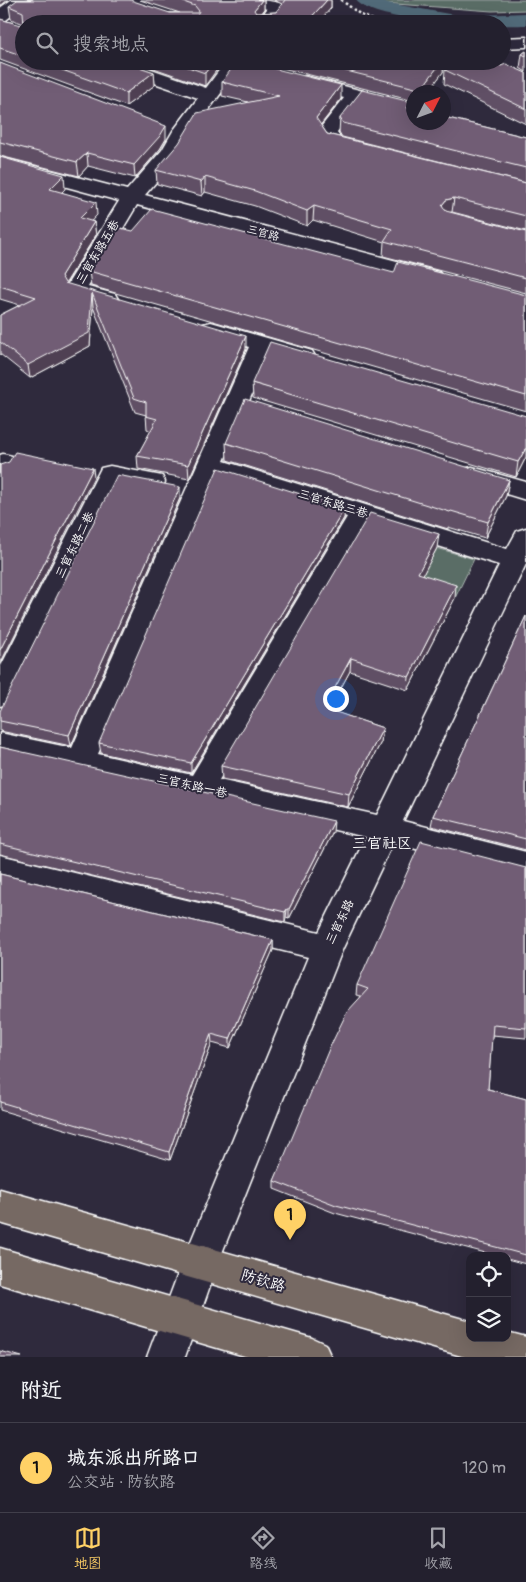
<!DOCTYPE html>
<html lang="zh">
<meta charset="utf-8">
<style>
:root{--surface:#23202e;--page:#2b2836;--text:#f1f3f6;--muted:#a3a3aa;--line:#403e4a;--accent:#ffd166}
body{margin:0;font-family:Pangolin,"LXGW WenKai TC",sans-serif;background:var(--page);color:var(--text)}
.controls{position:absolute;right:15px;bottom:15px;display:grid;overflow:hidden;border-radius:10px;box-shadow:0 5px 20px #0002}
.controls button{width:45px;height:45px;display:grid;place-items:center;padding:0;border:0;border-bottom:1px solid var(--line);background:var(--surface);color:var(--text);font:25px sans-serif}
.compass{position:absolute;left:406px;top:85px;width:45px;height:45px;border-radius:50%;background:var(--surface);box-shadow:0 5px 20px #0002;rotate:48deg}
.you{position:absolute;left:335px;top:698px;width:18px;height:18px;margin:-12px;border:4px solid #fff;border-radius:50%;background:#1a73e8;box-shadow:0 0 0 8px #1a73e833}
.badge{display:grid;place-items:center;width:32px;height:32px;border-radius:50%;background:var(--accent);color:#111;font-size:16px;font-weight:700}
.pin{position:absolute;translate:-50% -41px;filter:drop-shadow(0 1px 2px #0008)}
.pin::after{content:'';position:absolute;top:26px;width:18px;height:15px;background:inherit;clip-path:polygon(0 0,100% 0,50% 100%)}
.list{margin:0;padding:0;list-style:none}
h2{display:flex;justify-content:space-between;align-items:center;height:65px;margin:0;padding:0 20px;font-size:21px}
h2 small{font-size:16px;font-weight:400;color:var(--muted)}
.list li{display:grid;grid-template-columns:32px 1fr auto;gap:15px;align-items:center;box-sizing:border-box;height:90px;padding:0 20px;border-top:1px solid var(--line)}
.list b{display:block;font-size:19px;white-space:nowrap}
.list p{margin:0;font-size:16px;white-space:nowrap;color:var(--muted)}
.list em{font-size:16px;font-style:normal;color:var(--muted)}
.icon{flex:none;width:28px;height:28px;fill:none;stroke:currentColor;stroke-width:2;stroke-linecap:round;stroke-linejoin:round}
.map{position:relative;flex:none;width:526px;height:1357px;overflow:hidden}
.search{position:absolute;background:var(--surface);box-shadow:0 5px 20px #0002;left:15px;right:15px;top:15px;height:55px;display:flex;align-items:center;gap:12px;box-sizing:border-box;padding:0 18px;border-radius:28px;color:var(--muted);font-size:19px}
.sheet{height:155px;background:var(--surface)}
nav{display:flex;justify-content:space-around;align-items:center;box-sizing:border-box;height:70px;border-top:1px solid var(--line);background:var(--surface);font-size:14px;color:var(--muted)}
nav a{display:grid;justify-items:center;gap:2px}
nav .on{color:var(--accent)}
.map>svg:first-child{display:block}
.green{fill:#5a6d66;stroke:#acb6b2}
.lines{fill:none;stroke-linecap:round;stroke-linejoin:round}
.canal{fill:#516a79;fill-rule:evenodd}
.minor-casing{stroke:#fff;stroke-width:3}
.major-casing{stroke:#fff;stroke-width:3}
.path{stroke:#fff;stroke-width:2.5;stroke-dasharray:2.5 2.5;stroke-linecap:butt}
.minor{fill:#2f2a3d;fill-rule:evenodd}
.major{fill:#766964;fill-rule:evenodd}
.wall{fill:#615065;stroke:#fff}
.shaded-wall{fill:#4f4152;stroke:#fff}
.building{fill:#715d75;stroke:#fff}
.labels{text-anchor:middle;dominant-baseline:central;stroke-width:4;stroke-linejoin:round;paint-order:stroke}
.far-street-label{font-size:11px;fill:#fff;stroke:#2f2a3d}
.street-label{font-size:12px;fill:#fff;stroke:#2f2a3d}
.quarter-label{font-size:15px;fill:#fff;stroke:#2f2a3d}
.near-street-label{font-size:15px;fill:#fff;stroke:#2f2a3d}
</style>
<div class="map">
<svg width="526" height="1357" viewBox="0 0 526 1357">
<rect width="100%" height="100%" fill="#2f2a3d"/>
<filter id="ink" filterUnits="userSpaceOnUse"><feTurbulence type="fractalNoise" baseFrequency=".02" numOctaves="2"/><feDisplacementMap in="SourceGraphic" scale="10" xChannelSelector="R" yChannelSelector="G"/><feConvolveMatrix kernelMatrix="1 2 1 2 8 2 1 2 1" color-interpolation-filters="sRGB"/></filter>
<g filter="url(#ink)">
<g class="green">
<path d="M382,0H526V10L492,11L382,3Z"/>
<path d="M437,548L474,559L455,598L417,586Z"/>
</g>
<g class="lines">
<path class="canal" d="M356,0H381L388,3L460,16L526,13V25C498,26 374,25 356,0Z"/>
<g class="minor-casing">
<g id="minor">
<path d="M11,0H32L6,20L0,21V8Z"/>
<path d="M246,0C258,0 279,0 287,7L274,24H256L267,9L249,4Z"/>
<path d="M526,37V47L502,48V38Z"/>
<path d="M100,61H128L206,88L226,61H245L189,136L178,156L145,195L439,272L442,277L439,282L431,284L137,205L88,287L115,294L118,299L115,304L107,306L67,295L64,290L119,201L0,169V157L127,190L162,150L173,131L198,98L102,65Z"/>
<path d="M305,76L363,91L365,95L337,132L341,139L367,145L370,149L367,153L360,155L327,147L317,132L344,98L298,86L296,82L298,78Z"/>
<path d="M211,322L312,351L315,356L312,361L304,363L269,353L224,461L507,549L517,531L526,528V564L403,821L526,852V878L393,843L343,948L218,1263L185,1357H147L182,1263L308,957L0,881V855L319,932L366,837L0,755V733L72,748L249,347L203,334L200,329L203,324ZM217,476L347,517L192,775L98,754ZM368,524L499,565L377,815L219,780Z"/>
<path d="M3,454L12,456L15,462L9,471L0,473V455Z"/>
<path d="M110,466L162,476L165,482L162,488L153,490L117,484L14,695L10,703L0,706V668L98,474L101,468Z"/>
<path d="M472,467L526,482V500L463,481L460,475L463,469Z"/>
</g>
</g>
<g class="major-casing">
<g id="major">
<path d="M0,1189L470,1321V1338H507V1332L526,1337V1357H465L0,1223Z"/>
<path d="M0,1248L312,1338L325,1344L331,1357H248L0,1284Z"/>
</g>
</g>
<path class="path" d="M341,0L361,15L383,24"/>
<use href="#minor" class="minor"/>
<use href="#major" class="major"/>
</g>
<g class="wall">
<path d="M140,0H264V10L262,13L276,12L282,4L274,0H331V8L317,24H24V61H122L154,72L155,85L126,106L0,60V19L24,26V24L11,19L9,6L180,13Z"/>
<path d="M526,51V72L520,68L522,54Z"/>
<path d="M134,61H223L205,86Z"/>
<path d="M254,61H444L443,72L428,92H414V101Z"/>
<path d="M0,63L166,139L160,149L135,178L88,166L79,176L0,156Z"/>
<path d="M501,66L526,73V124L444,84L445,70Z"/>
<path d="M222,82L341,99L321,125L327,134L526,183V231L452,212L451,213L526,232V293L383,256L384,242L313,220L307,226L255,206L205,192L202,196L157,184L156,170L248,102L222,96Z"/>
<path d="M411,109L526,137V183L342,137L339,132L340,118Z"/>
<path d="M0,157L65,189L62,192L97,215L91,221L94,222L96,235L66,284L246,349L189,479L138,469L137,456L151,431L147,429L146,415L135,412L93,307L90,346L30,378L0,354V315L20,305L0,299Z"/>
<path d="M133,231L526,295V411L91,286L89,271Z"/>
<path d="M252,383L526,457L516,477L253,398Z"/>
<path d="M226,443L509,480L506,496L485,538L448,527V529L227,460Z"/>
<path d="M180,498L71,746L0,731V711Z"/>
<path d="M344,518L191,773L101,753L99,743Z"/>
<path d="M437,548L423,574L455,598L408,690L350,671L329,710L383,728L381,742L348,807L222,779L221,766Z"/>
<path d="M526,616V850L431,826L433,816Z"/>
<path d="M0,747L333,832L289,919L286,918L285,922L0,854Z"/>
<path d="M526,868V1038L492,1035L488,1089L526,1099V1264L507,1259V1256H497L335,1213L274,1189V1181L361,996L356,995L357,985Z"/>
<path d="M0,874L273,940V950L230,1048L212,1043L170,1160L0,1110Z"/>
</g>
<g class="shaded-wall">
<path d="M0,0H8L0,6Z"/>
<path d="M262,0H264V10L254,23V10Z"/>
<path d="M327,0H331V8L317,24H305Z"/>
<path d="M214,61H223L205,86V73Z"/>
<path d="M442,61H444L443,72L428,92H419Z"/>
<path d="M154,72L155,85L126,106V93Z"/>
<path d="M341,85V99L315,132L316,118Z"/>
<path d="M411,102L410,116L407,108Z"/>
<path d="M166,126V139L160,149L135,178L134,165Z"/>
<path d="M87,153L88,166L79,176L77,162Z"/>
<path d="M64,175L65,189L52,202L50,189Z"/>
<path d="M205,177V192L202,196L201,182Z"/>
<path d="M454,198L452,212L444,214L442,205L446,200Z"/>
<path d="M96,202L97,215L81,232L80,218Z"/>
<path d="M314,206L313,220L307,226V211Z"/>
<path d="M94,222L96,235L62,289L61,276Z"/>
<path d="M92,293L93,307L90,346L30,378L28,365Z"/>
<path d="M246,336V349L189,479L188,465Z"/>
<path d="M526,448V457L516,477L518,462Z"/>
<path d="M93,468L94,477L0,664V650Z"/>
<path d="M509,480L506,496L485,538L488,522Z"/>
<path d="M180,487V498L71,746L69,735Z"/>
<path d="M345,508L344,518L191,773V763Z"/>
<path d="M439,534L437,548L417,586L418,573Z"/>
<path d="M456,585L455,598L408,690L409,677Z"/>
<path d="M351,658L350,671L323,721L324,708Z"/>
<path d="M383,728L381,742L348,807L349,794Z"/>
<path d="M334,821L333,832L289,919V909Z"/>
<path d="M287,909L286,918L285,922V912Z"/>
<path d="M273,940V950L230,1048V1039Z"/>
<path d="M211,1034L212,1043L170,1160L169,1152Z"/>
</g>
<g class="building">
<path d="M17,0H130L170,13H198L199,11L195,6L178,0H262L254,10L256,13L276,12L285,0H327L305,24H24V56L0,48V19L24,26L23,12L9,6Z"/>
<path d="M526,51V56L522,54Z"/>
<path d="M37,61H122L154,72L126,93Z"/>
<path d="M171,61H214L205,73Z"/>
<path d="M237,61H243L341,85L316,118L327,134L526,183V216L454,198L446,200L442,205L446,211L526,232V278L384,241L392,229L314,206L307,211L255,191L205,177L201,182L156,170L179,143L197,113L279,96L222,82Z"/>
<path d="M306,61H442L419,92H416L415,88Z"/>
<path d="M461,61H491L501,66L506,64L526,73V109L445,70Z"/>
<path d="M0,63L166,126L160,136L134,165L87,153L77,162L0,142Z"/>
<path d="M362,90L411,102L407,108L414,110V122H444V117L526,137V168L343,123L340,118Z"/>
<path d="M0,157L64,175L50,189L96,202L80,218L94,222L61,276L65,283L246,336L188,465L137,456L157,419L146,416V402L134,398L92,293L89,333L28,365L0,342V315L36,297L0,286Z"/>
<path d="M152,209L394,273L398,262L526,295V396L89,271L116,227L133,231Z"/>
<path d="M270,342L526,416V448L518,462L252,383Z"/>
<path d="M245,399L509,480L488,522L451,511L450,512L226,443Z"/>
<path d="M15,452L93,468L0,650V465L9,462Z"/>
<path d="M218,468L345,508L191,763L99,743Z"/>
<path d="M117,475L180,487L69,735L0,721V711Z"/>
<path d="M370,513L439,534L418,573L456,585L409,677L351,658L324,708L383,728L349,794L221,766Z"/>
<path d="M526,616V839L433,816Z"/>
<path d="M0,747L334,821L289,909H287L285,912L0,844Z"/>
<path d="M421,841L526,868V1028L493,1025L488,1089L526,1099V1255L336,1205L274,1181L329,1049L347,1012L368,989L357,985Z"/>
<path d="M0,874L273,940L230,1039L211,1034L169,1152L0,1102Z"/>
<path d="M0,1351L22,1357H0Z"/>
</g>
</g>
<g class="labels">
<g class="far-street-label">
<text transform="translate(263 233) rotate(15)">三官路</text>
</g>
<g class="street-label">
<text transform="translate(98 252) rotate(-59)">三官东路五巷</text>
<text transform="translate(333 504) rotate(17)">三官东路三巷</text>
<text transform="translate(75 545) rotate(-64)">三官东路二巷</text>
<text transform="translate(192 786) rotate(13)">三官东路一巷</text>
<text transform="translate(340 922) rotate(-64)">三官东路</text>
</g>
<g class="quarter-label">
<text x="382" y="843">三官社区</text>
</g>
<g class="near-street-label">
<text transform="translate(263 1281) rotate(16)">防钦路</text>
</g>
</g>
</svg>
<div class="controls">
<button><svg class="icon" aria-label="locate" viewBox="0 0 24 24"><circle cx="12" cy="12" r="6"/><path d="M12 2v4M12 18v4M2 12h4M18 12h4"/></svg></button>
<button><svg class="icon" aria-label="layers" viewBox="0 0 24 24"><path d="M12 4l9 5-9 5-9-5zM3 14l9 5 9-5"/></svg></button>
</div>
<svg class="compass" viewBox="-18 -18 36 36"><path d="M0-13l5 13h-10z" fill="#e53935"/><path d="M0 13l5-13h-10z" fill="#a3a3aa"/></svg>
<div class="you"></div>
<div class="pin badge" style="left:290px;top:1240px">1</div>
<div class="search"><svg class="icon" aria-label="search" viewBox="0 0 24 24"><circle cx="10" cy="10" r="6"/><path d="M15 15l6 6"/></svg>搜索地点</div>
</div>
<section class="sheet">
<h2>附近<small></small></h2>
<ul class="list">
<li><span class="badge">1</span><div><b>城东派出所路口</b><p>公交站 · 防钦路</p></div><em>120 m</em></li>
</ul>
</section>
<nav>
<a class="on"><svg class="icon" aria-label="map" viewBox="0 0 24 24"><path d="M3 6l6-2 6 2 6-2v14l-6 2-6-2-6 2zM9 4v14M15 6v14"/></svg>地图</a>
<a><svg class="icon" aria-label="directions" viewBox="0 0 24 24"><path d="M12 3l9 9-9 9-9-9zM9 14v-3h6M13 9l2 2-2 2"/></svg>路线</a>
<a><svg class="icon" aria-label="saved" viewBox="0 0 24 24"><path d="M7 4h10v16l-5-4-5 4z"/></svg>收藏</a>
</nav>
